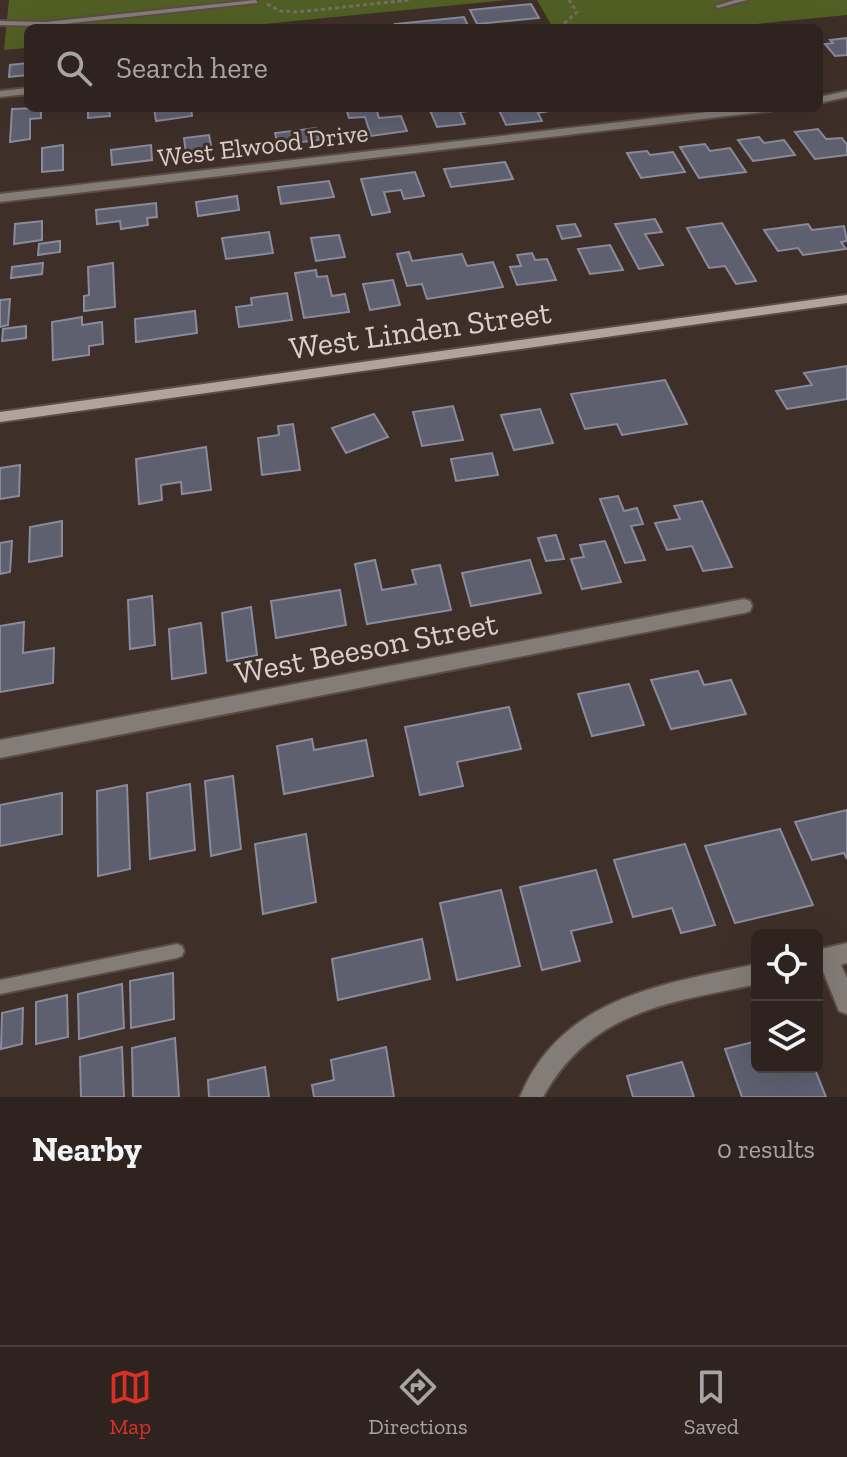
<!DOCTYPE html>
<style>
:root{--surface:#2f231f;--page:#372b28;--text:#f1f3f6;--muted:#a7a4a4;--line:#4a403d;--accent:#d93025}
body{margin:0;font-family:"Zilla Slab",serif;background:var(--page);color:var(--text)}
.controls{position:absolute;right:24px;bottom:24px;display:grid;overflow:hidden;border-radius:12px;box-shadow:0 8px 32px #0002}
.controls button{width:72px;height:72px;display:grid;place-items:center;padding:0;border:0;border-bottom:2px solid var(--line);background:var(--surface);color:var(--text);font:40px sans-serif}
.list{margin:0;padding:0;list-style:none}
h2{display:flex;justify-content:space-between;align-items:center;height:104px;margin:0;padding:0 32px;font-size:34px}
h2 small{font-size:26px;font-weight:400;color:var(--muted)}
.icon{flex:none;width:44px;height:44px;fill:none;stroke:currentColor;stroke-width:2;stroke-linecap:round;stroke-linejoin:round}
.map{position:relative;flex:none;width:847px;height:1097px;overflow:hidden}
.search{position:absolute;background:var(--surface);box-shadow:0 8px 32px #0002;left:24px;right:24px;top:24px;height:88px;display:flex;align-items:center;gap:20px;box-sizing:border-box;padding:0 28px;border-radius:12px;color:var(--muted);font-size:30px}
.sheet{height:248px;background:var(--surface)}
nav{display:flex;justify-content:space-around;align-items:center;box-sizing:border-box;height:112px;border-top:2px solid var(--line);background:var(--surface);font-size:22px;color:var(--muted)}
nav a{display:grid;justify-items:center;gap:4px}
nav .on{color:var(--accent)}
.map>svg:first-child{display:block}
.green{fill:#515f24}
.building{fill:#5e6070;stroke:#898b9d;stroke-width:2}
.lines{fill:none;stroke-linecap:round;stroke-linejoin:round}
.lane-casing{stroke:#5b4c46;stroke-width:4}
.street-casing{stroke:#5b4c46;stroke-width:4}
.secondary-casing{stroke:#5b4c46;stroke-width:4}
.path{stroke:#786a65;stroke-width:3;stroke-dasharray:4 3;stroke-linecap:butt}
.lane{fill:#847c77;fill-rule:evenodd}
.street{fill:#847c77;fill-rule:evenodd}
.secondary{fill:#b1a49d;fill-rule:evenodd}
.labels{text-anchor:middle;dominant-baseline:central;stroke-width:6;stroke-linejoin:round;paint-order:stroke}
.far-street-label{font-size:26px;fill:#dacfcb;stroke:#3f2f29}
.street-label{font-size:32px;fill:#dacfcb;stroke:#3f2f29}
</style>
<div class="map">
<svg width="847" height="1097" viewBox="0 0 847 1097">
<rect width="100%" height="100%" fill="#3f2f29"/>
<g class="green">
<path d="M9,0H507L225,28H28V48L4,50Z"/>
<path d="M537,0H847V15L715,28H553Z"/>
</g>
<g class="building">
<path d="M531,4L539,18L477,24L470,10Z"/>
<path d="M464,17L469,28H397L395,24Z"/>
<path d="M847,38V55L835,56L825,44L833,43L830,40Z"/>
<path d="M28,63V75L9,77L10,65Z"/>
<path d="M41,108V118L30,119V139L10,142L12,109Z"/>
<path d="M88,108H114L109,109L110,116L88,118Z"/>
<path d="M154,108H191L192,116L156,121Z"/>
<path d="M346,108H376L379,118L401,116L407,131L371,136L365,117L349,118Z"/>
<path d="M429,108H482L483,109L460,112L465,124L437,127Z"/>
<path d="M498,108H547L549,111L538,113L542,121L506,125Z"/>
<path d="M316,128L319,140L278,145L275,133Z"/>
<path d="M818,129L826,139L842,138L847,145V155L815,159L795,132Z"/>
<path d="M209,135L212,151L186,154L184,138Z"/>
<path d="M759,137L764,143L784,140L795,155L753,161L738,140Z"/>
<path d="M705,144L710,151L730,148L746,172L699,178L680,147Z"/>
<path d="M63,145V170L42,172V148Z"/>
<path d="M151,145L152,160L112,165L111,150Z"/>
<path d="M647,151L650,155L673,152L685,172L641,178L627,153Z"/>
<path d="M505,162L513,179L451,187L444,169Z"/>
<path d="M415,172L424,196L404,199L401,190L384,192L390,212L372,215L361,179Z"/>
<path d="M329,181L334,197L281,204L278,187Z"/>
<path d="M237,196L239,210L198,216L196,202Z"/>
<path d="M156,203L157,217L147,218L148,225L121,229L120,221L97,224L96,210Z"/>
<path d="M655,219L662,232L645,234L663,265L639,269L615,224Z"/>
<path d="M42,221V240L14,244L15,224Z"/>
<path d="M722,223L756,281L736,284L725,266L709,268L687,228Z"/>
<path d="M575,224L581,236L562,239L557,226Z"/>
<path d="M808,224L812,230L844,226L847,241L841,242L846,249L803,255L798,248L778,251L764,230Z"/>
<path d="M269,232L273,253L226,259L222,238Z"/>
<path d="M339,235L345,257L316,261L311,238Z"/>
<path d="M60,241V252L38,255L39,244Z"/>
<path d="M610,245L623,270L590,274L578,249Z"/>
<path d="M409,252L412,261L462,254L467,266L493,262L503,287L427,299L422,284L407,286L397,254Z"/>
<path d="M532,253L535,260L547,259L556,280L517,285L510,267L521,266L517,255Z"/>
<path d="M43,263L42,274L11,278L12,267Z"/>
<path d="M113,263L115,307L84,311V296L89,295L88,267Z"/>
<path d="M316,270L317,277L327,276L332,296L345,294L349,312L304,318L295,273Z"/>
<path d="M393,280L400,305L370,310L363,284Z"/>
<path d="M287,293L292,320L239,327L236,307L252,305L251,298Z"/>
<path d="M10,299L8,325L0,327V300Z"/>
<path d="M195,311L197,333L136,342L135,319Z"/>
<path d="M82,317V325L102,322L103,344L89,346V355L53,360L52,322Z"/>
<path d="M26,326V338L2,341L3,329Z"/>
<path d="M847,366V399L787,409L776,391L812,385L804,373Z"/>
<path d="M665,380L687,424L622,435L617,424L585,429L571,394Z"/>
<path d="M453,406L463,440L422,446L413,412Z"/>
<path d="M540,409L553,443L514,450L501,415Z"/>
<path d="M374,414L388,437L346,453L332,428Z"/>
<path d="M293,424L300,470L262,475L258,438L279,435L278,426Z"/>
<path d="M206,447L211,490L182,494L181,482L161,485L162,500L139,504L136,459Z"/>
<path d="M492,453L498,475L456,481L451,459Z"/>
<path d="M20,465L19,496L0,499V468Z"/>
<path d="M618,496L624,511L637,508L643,524L631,526L645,560L625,563L600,499Z"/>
<path d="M702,501L732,567L703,571L692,546L667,550L655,523L680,519L674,506Z"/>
<path d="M62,521V556L29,562L30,527Z"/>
<path d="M556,535L564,559L546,561L538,538Z"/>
<path d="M12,541L10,572L0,574V543Z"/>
<path d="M605,541L621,582L582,589L571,559L584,557L580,545Z"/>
<path d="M375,560L382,590L416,584L412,570L440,565L451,610L367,624L355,564Z"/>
<path d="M530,560L541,593L471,606L462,573Z"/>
<path d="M340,590L346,625L276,638L271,601Z"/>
<path d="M152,596L155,645L130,649L128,600Z"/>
<path d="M251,607L257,655L227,661L222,613Z"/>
<path d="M24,622L23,653L54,648L53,683L0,692V626Z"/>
<path d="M201,623L206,673L172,679L169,629Z"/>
<path d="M698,671L704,685L731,680L746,714L671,729L651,680Z"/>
<path d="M629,684L644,725L592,736L578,694Z"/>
<path d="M509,707L521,749L457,762L463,786L420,795L405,727Z"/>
<path d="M312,739L314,750L366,740L373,776L284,794L277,746Z"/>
<path d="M233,776L241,849L211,856L205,781Z"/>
<path d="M190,784L195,850L150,859L147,793Z"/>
<path d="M127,785L130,869L98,876L97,791Z"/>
<path d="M62,793V834L0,846V805Z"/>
<path d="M847,810V859L844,853L812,860L795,822Z"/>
<path d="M780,829L813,905L735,923L705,846Z"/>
<path d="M306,834L316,902L263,914L255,844Z"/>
<path d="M685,844L715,925L681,933L672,908L633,917L614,860Z"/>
<path d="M596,870L612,922L571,931L580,961L542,970L520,887Z"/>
<path d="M501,890L520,966L457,980L440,903Z"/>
<path d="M422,939L430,979L338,1000L332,959Z"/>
<path d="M173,973L174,1019L131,1028L130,981Z"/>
<path d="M122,984L124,1028L79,1039L78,994Z"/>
<path d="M67,995L68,1037L36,1044V1002Z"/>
<path d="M23,1008L22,1044L1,1049L2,1013Z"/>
<path d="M175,1038L179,1097H133L132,1048Z"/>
<path d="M757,1041V1067H814L826,1097H742L725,1049Z"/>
<path d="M122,1047L124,1097H81L80,1057Z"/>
<path d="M386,1047L394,1097H314L312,1085L334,1080L331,1060Z"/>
<path d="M682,1062L694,1097H633L627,1076Z"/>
<path d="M265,1067L269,1097H209L208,1080Z"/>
</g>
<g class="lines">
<g class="lane-casing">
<g id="lane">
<path d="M255,0L257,1V3L45,26L0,25V21L45,22Z"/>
<path d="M735,0H747L718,8L715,6Z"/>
<path d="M177,944L182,946L184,951L182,956L177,958L0,994V980Z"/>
</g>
</g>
<g class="street-casing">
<g id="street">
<path d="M28,88V94L0,97V91Z"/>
<path d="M847,91V97L819,103V97Z"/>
<path d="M742,108H775L770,111L0,202V194Z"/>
<path d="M744,599L750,601L752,606L750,611L744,613L0,758V740Z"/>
<path d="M847,943V963L841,965L847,978V1014L839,1011L822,969L817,970V950Z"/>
<path d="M757,964V984C669,1003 591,1010 543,1097H520C561,997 663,984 757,964Z"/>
</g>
</g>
<g class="secondary-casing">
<path id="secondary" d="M847,295V303L0,422V412Z"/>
</g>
<g class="path">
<path d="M267,4L280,11L298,12L409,0"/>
<path d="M559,28L577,12L569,0"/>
</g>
<use href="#lane" class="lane"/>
<use href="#street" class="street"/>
<use href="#secondary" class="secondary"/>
</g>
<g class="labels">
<g class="far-street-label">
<text transform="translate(263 145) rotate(-7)">West Elwood Drive</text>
</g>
<g class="street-label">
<text transform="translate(420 330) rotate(-8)">West Linden Street</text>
<text transform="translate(366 648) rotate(-11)">West Beeson Street</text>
</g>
</g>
</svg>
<div class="controls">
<button><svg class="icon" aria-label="locate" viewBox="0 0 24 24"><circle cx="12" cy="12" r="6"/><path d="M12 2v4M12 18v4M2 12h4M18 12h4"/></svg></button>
<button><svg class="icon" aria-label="layers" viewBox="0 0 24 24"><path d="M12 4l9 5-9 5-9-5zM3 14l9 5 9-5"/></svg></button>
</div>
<div class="search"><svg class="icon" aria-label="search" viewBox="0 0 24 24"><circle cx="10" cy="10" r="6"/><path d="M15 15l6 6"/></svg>Search here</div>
</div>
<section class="sheet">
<h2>Nearby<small>0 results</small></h2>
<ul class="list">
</ul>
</section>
<nav>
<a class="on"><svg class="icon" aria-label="map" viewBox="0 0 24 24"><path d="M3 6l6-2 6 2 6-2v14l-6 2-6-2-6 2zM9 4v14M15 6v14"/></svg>Map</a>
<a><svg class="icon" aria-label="directions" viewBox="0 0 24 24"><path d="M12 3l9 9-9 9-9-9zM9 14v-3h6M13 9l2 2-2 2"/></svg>Directions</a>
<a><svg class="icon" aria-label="saved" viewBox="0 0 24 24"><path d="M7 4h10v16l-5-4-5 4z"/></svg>Saved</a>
</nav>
